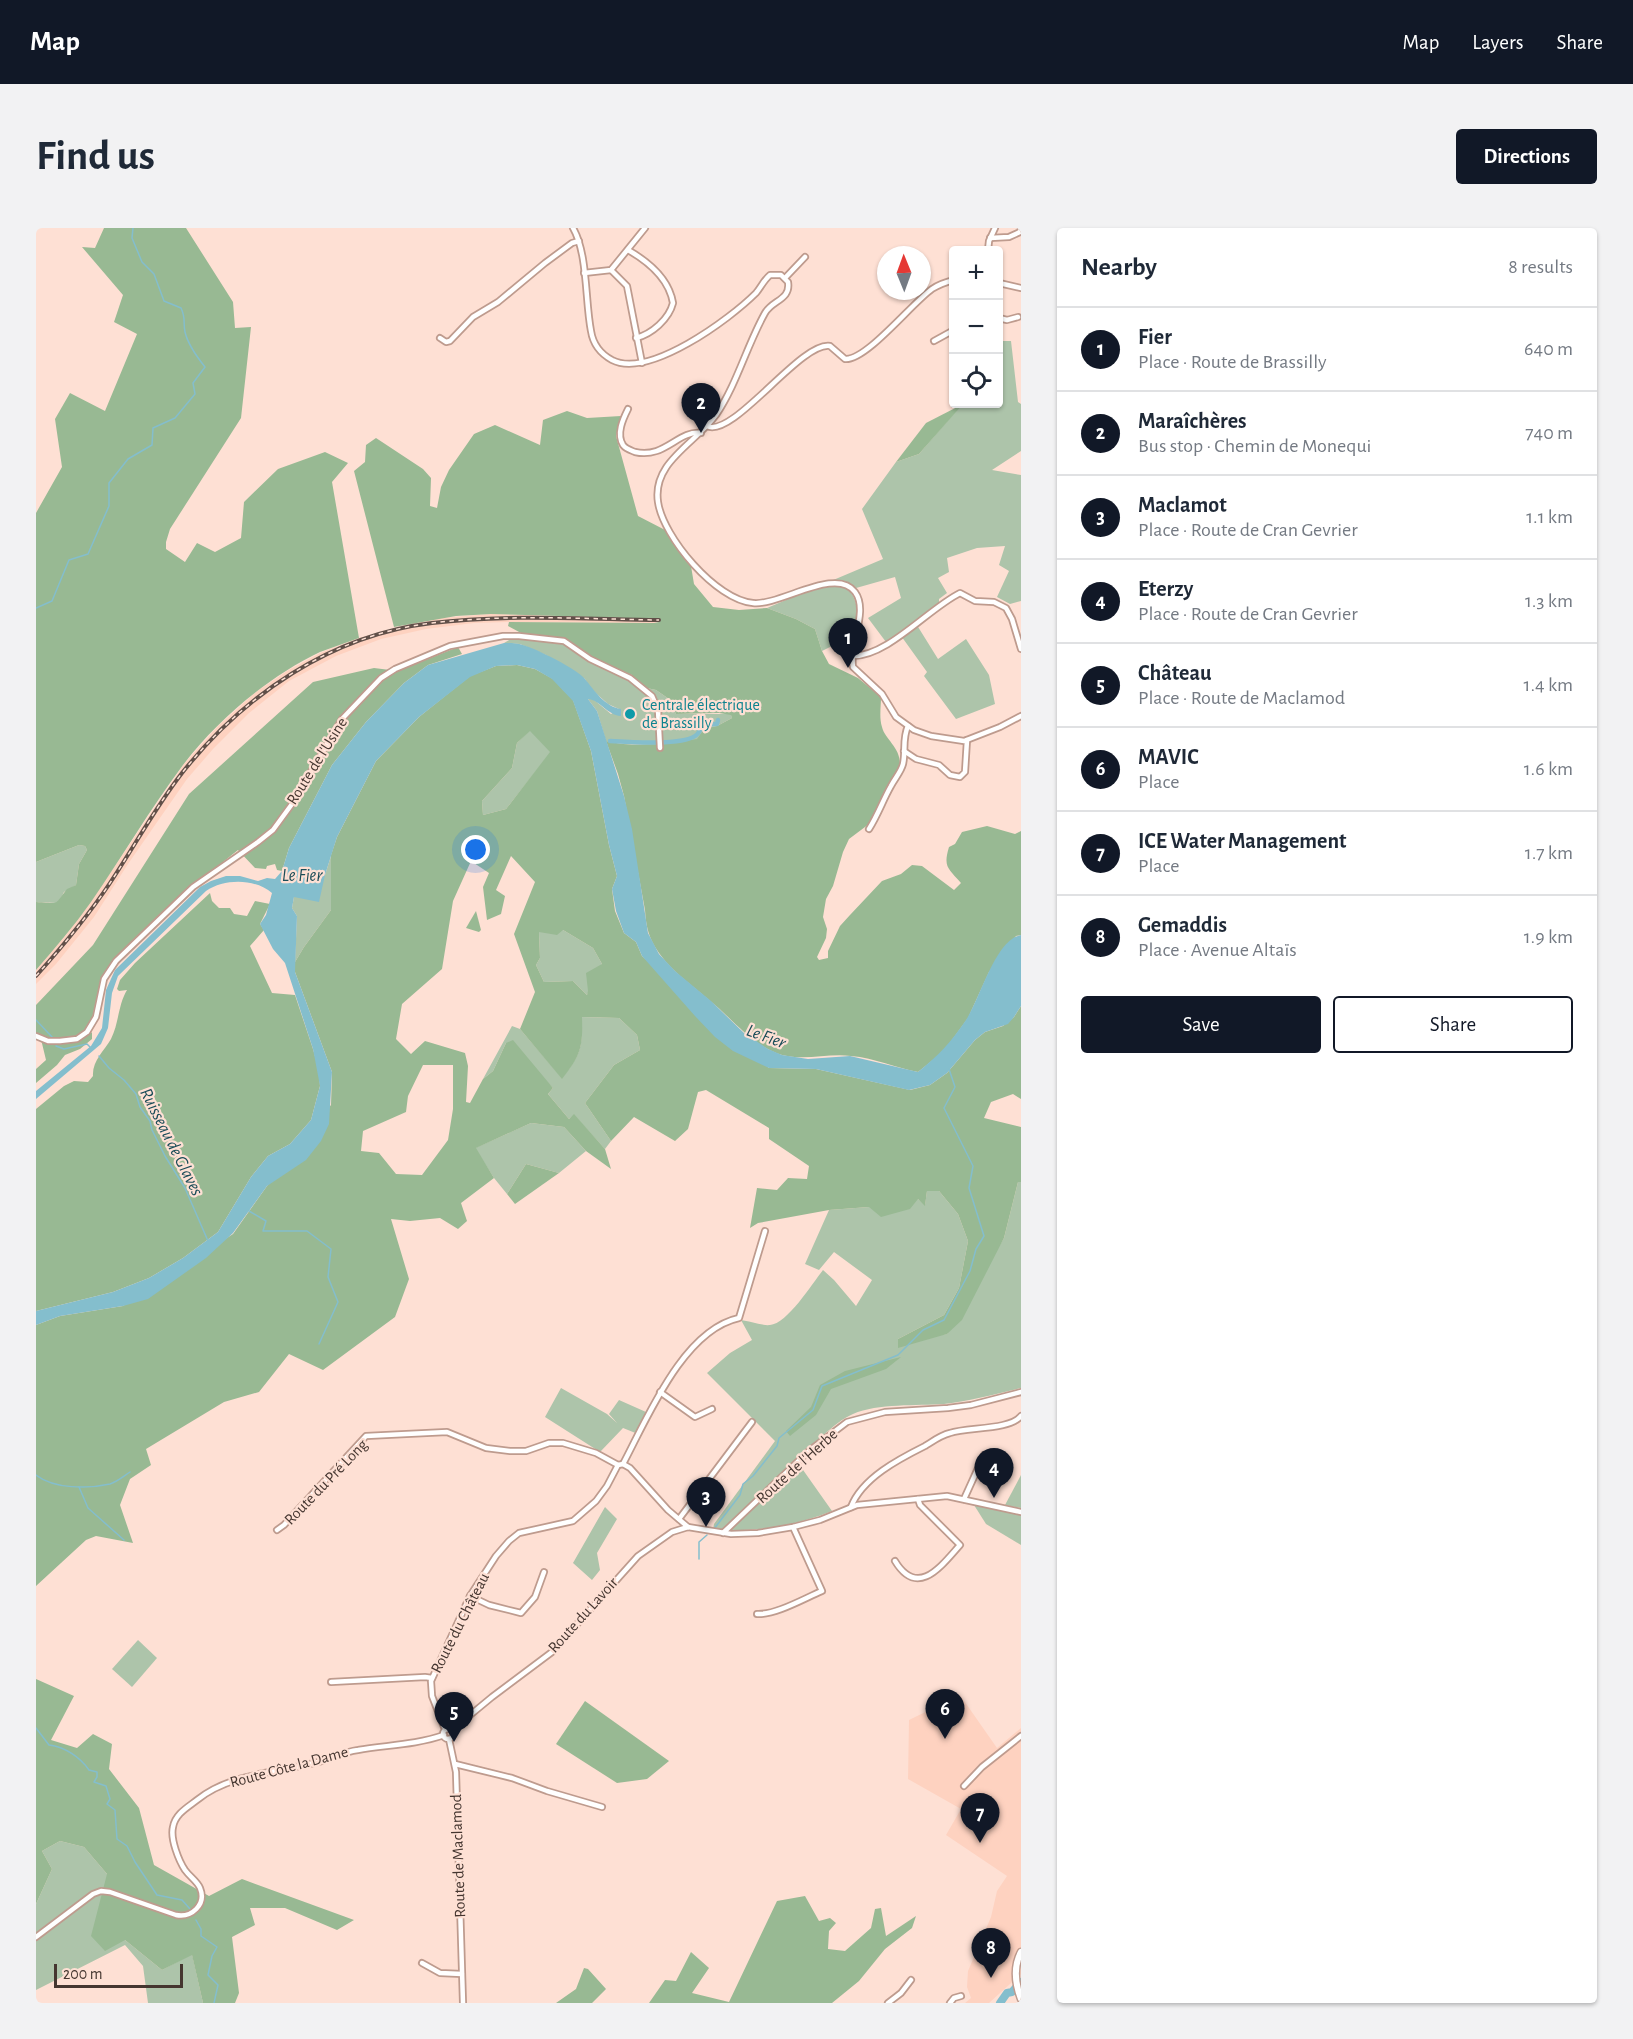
<!DOCTYPE html>
<meta charset="utf-8">
<style>
:root{--surface:#fff;--page:#f2f2f3;--text:#1f2937;--muted:#747a83;--line:#e0e1e3;--accent:#111827}
body{margin:0;font-family:"Alegreya Sans",sans-serif;background:var(--page);color:var(--text)}
.controls{position:absolute;right:18px;top:18px;display:grid;overflow:hidden;border-radius:6px;box-shadow:0 2px 4px #0004}
.controls button{width:54px;height:54px;display:grid;place-items:center;padding:0;border:0;border-bottom:2px solid var(--line);background:var(--surface);color:var(--text);font:30px sans-serif}
.compass{position:absolute;left:841px;top:18px;width:54px;height:54px;border-radius:50%;background:var(--surface);box-shadow:0 2px 4px #0004;rotate:359deg}
.scale{position:absolute;left:18px;bottom:15px;width:129px;box-sizing:border-box;padding-left:6px;border:3px solid #453630;border-top:0;font-size:16px;line-height:21px;white-space:nowrap;color:#453630;-webkit-text-stroke:4px #fee0d4;paint-order:stroke}
.you{position:absolute;left:440px;top:622px;width:21px;height:21px;margin:-15px;border:4px solid #fff;border-radius:50%;background:#1a73e8;box-shadow:0 0 0 9px #1a73e833}
.badge{display:grid;place-items:center;width:39px;height:39px;border-radius:50%;background:var(--accent);color:#fff;font-size:20px;font-weight:700}
.pin{position:absolute;translate:-50% -50px;filter:drop-shadow(0 2px 3px #0008)}
.pin::after{content:'';position:absolute;top:32px;width:21px;height:18px;background:inherit;clip-path:polygon(0 0,100% 0,50% 100%)}
.list{margin:0;padding:0;list-style:none}
h2{display:flex;justify-content:space-between;align-items:center;height:78px;margin:0;padding:0 24px;font-size:26px}
h2 small{font-size:20px;font-weight:400;color:var(--muted)}
.list li{display:grid;grid-template-columns:39px 1fr auto;gap:18px;align-items:center;box-sizing:border-box;height:84px;padding:0 24px;border-top:2px solid var(--line)}
.list b{display:block;font-size:22px;white-space:nowrap}
.list p{margin:0;font-size:20px;white-space:nowrap;color:var(--muted)}
.list em{font-size:20px;font-style:normal;color:var(--muted)}
.actions{display:flex;gap:12px;padding:18px 24px}
.actions a{flex:1;padding:14px 0;border:2px solid var(--accent);border-radius:6px;text-align:center;font-size:21px;color:var(--accent)}
.actions .main{background:var(--accent);color:#fff}
.icon{flex:none;width:33px;height:33px;fill:none;stroke:currentColor;stroke-width:2;stroke-linecap:round;stroke-linejoin:round}
.map{position:relative;flex:none;width:985px;height:1775px;overflow:hidden;border-radius:6px}
header{display:flex;align-items:center;gap:36px;box-sizing:border-box;height:84px;padding:0 30px;background:var(--accent);color:#fff}
header strong{font-size:28px}
nav{display:flex;gap:33px;margin-inline-start:auto;font-size:21px}
.intro{display:flex;align-items:center;justify-content:space-between;box-sizing:border-box;height:144px;padding:0 36px}
h1{margin:0;font-size:42px}
.button{padding:15px 27px;border-radius:6px;background:var(--accent);color:#fff;font-size:21px;font-weight:700}
main{display:flex;gap:36px;padding:0 36px}
aside{flex:1;background:var(--surface);border-radius:6px;box-shadow:0 2px 4px #0004}
.map>svg:first-child{display:block}
.built{fill:#fed2c0}
.green{fill:#adc4aa}
.forest{fill:#98b993;fill-rule:evenodd}
.water{fill:#84becd}
.lines{fill:none;stroke-linecap:round;stroke-linejoin:round}
.stream{stroke:#84becd;stroke-width:1.5}
.canal{stroke:#84becd;stroke-width:4.5}
.river{stroke:#84becd;stroke-width:8}
.street-casing{stroke:#be9b8e;stroke-width:8}
.secondary-casing{stroke:#be9b8e;stroke-width:9}
.street{stroke:#fff;stroke-width:4.5}
.secondary{stroke:#fff;stroke-width:6}
.rail-casing{stroke:#615049;stroke-width:4}
.rail{stroke:#fee0d4;stroke-width:1.5;stroke-dasharray:4.5;stroke-linecap:butt}
.culture-dot{fill:#0f9aa8;stroke:#fee0d4;stroke-width:2}
.labels{text-anchor:middle;dominant-baseline:central;stroke-width:4.5;stroke-linejoin:round;paint-order:stroke}
.culture-label{font-size:16px;fill:#0d838f;stroke:#fee0d4;text-anchor:start}
.street-label{font-size:16px;fill:#453630;stroke:#fee0d4}
.water-label{font-size:18px;font-style:italic;fill:#1a4c58;stroke:#fee0d4}
</style>
<header>
<strong>Map</strong>
<nav><a>Map</a><a>Layers</a><a>Share</a></nav>
</header>
<div class="intro"><h1>Find us</h1><a class="button">Directions</a></div>
<main>
<div class="map">
<svg width="985" height="1775" viewBox="0 0 985 1775">
<rect width="100%" height="100%" fill="#fee0d4"/>
<g class="built">
<path d="M455,386L623,391V394L618,395L473,394L438,395L390,401L345,411L300,428L253,453L213,485L177,521L151,551L92,636L58,689L20,736L0,756V742L30,707L54,675L148,536L182,498L220,464L251,443L284,425L323,410L393,391Z"/>
<path d="M924,1467L961,1520L985,1500V1746L953,1775H929L935,1770L931,1759L932,1743L955,1689L961,1663L971,1648L910,1607L925,1581L872,1551L873,1492Z"/>
</g>
<g class="green">
<path d="M963,113H975L982,174L985,176V223L956,242L985,247V373L974,376L961,369L973,343L963,337L969,318L941,320L911,330L913,344L902,350L911,365L903,371V376L879,394L902,431L930,411L953,447L959,476L920,491L888,448L891,444L863,405L850,414L832,390L865,370L859,349L813,362C828,380 818,402 815,424L798,417L786,423L779,401L760,391L731,380L847,331L826,281L860,234L883,226L926,176H963Z"/>
<path d="M485,405L532,413L556,430L596,447L598,454L601,458L620,462L633,471L640,486H695L696,490L681,498L672,499C668,502 667,507 663,510C651,520 586,517 570,513L561,483L552,471H557L575,486L583,481L572,476L553,459L549,451L510,427L484,416L468,415Z"/>
<path d="M494,502L515,524L470,581L447,587L446,573L476,540L481,515Z"/>
<path d="M43,617L49,618L51,622L43,636L40,657L28,664L23,674L20,675L0,674V634Z"/>
<path d="M295,628V682L268,719L259,734L261,688L256,680L258,669L289,647Z"/>
<path d="M527,702L557,720L566,736L551,767L537,753L508,754L500,737L504,730L503,704Z"/>
<path d="M545,789L583,790L601,807L604,822L578,837L549,875L575,913L569,921L538,887L533,891L512,866L517,860L470,815L457,843L447,851L476,798L484,801L526,850C545,826 547,819 545,789Z"/>
<path d="M495,895L528,899L550,923L523,945L490,936L471,966L458,950L439,920Z"/>
<path d="M982,954H985V1160C959,1166 934,1173 908,1176C881,1178 842,1175 817,1186C798,1194 776,1219 760,1232L796,1283C759,1298 717,1305 677,1301L678,1296L739,1213L671,1145L694,1125L716,1112L705,1092C713,1093 727,1098 734,1097C751,1096 776,1056 787,1042L798,1052L820,1078L836,1052L798,1024L783,1042L769,1036L793,982L833,979L882,971L889,977L891,963H903L922,986L932,1013L923,1060L908,1087L862,1111L911,1106L968,1010Z"/>
<path d="M525,1160L571,1186L581,1195L573,1186L583,1172L610,1184L602,1206L587,1200L564,1224L509,1189Z"/>
<path d="M985,1247V1280L969,1277Z"/>
<path d="M938,1277L985,1287V1317L950,1296Z"/>
<path d="M569,1279L581,1291L561,1325L564,1342L556,1352L537,1335Z"/>
<path d="M102,1412L121,1430L96,1459L76,1441Z"/>
<path d="M24,1613L48,1619L71,1646L89,1712L126,1742L156,1726L167,1775H112L107,1738L89,1717L0,1762V1676L16,1641L6,1623Z"/>
</g>
<g class="forest">
<path d="M68,0H150L197,74L199,100L215,99L205,190L134,301L130,314V321L149,334L161,315L179,324L205,310L208,274L242,241L289,224L312,235L296,254L323,410C310,415 297,419 284,424C232,449 182,491 147,537C114,581 86,629 55,674C38,698 19,720 0,742V674C24,675 17,679 31,661L40,657L43,636L51,622L49,618L43,617L0,634V285L26,239L19,191L34,165L69,183L101,106L78,94L87,67L46,19L59,20Z"/>
<path d="M927,176L883,226L860,234L890,195Z"/>
<path d="M531,183L551,190L585,188L580,208L602,288L631,303L655,338L658,356L677,379L703,382L731,380L760,391L779,401L786,423L793,436L822,450L845,469C845,478 843,490 846,499C849,512 865,519 864,538L850,560L843,580L833,596L813,611L807,624L797,658L790,671L787,689L791,701L790,710L781,729L783,732L792,730V723L804,698L814,687L846,653L865,646L876,637L886,638L918,662L925,655C912,640 907,639 913,619L919,616L926,604L951,598L979,606L985,603V707L980,708L953,744L932,790L908,823L882,844C860,840 839,830 815,828C792,825 770,833 746,827C717,819 696,790 673,772C656,757 636,744 623,725C613,711 610,699 609,682L588,568L582,546L570,513C599,520 631,516 661,511L669,500L681,498L696,490L695,487L683,485L640,486L633,471L620,462L601,458L598,455L596,447L556,430L532,413L485,405L472,398L473,394L618,395L623,394V391L455,386L420,388L358,399L318,243L329,234L330,217L340,210L387,241L395,250L394,278L401,280L405,259L413,242L438,206L459,197L504,217L507,192Z"/>
<path d="M422,419L426,426L392,437L368,455L330,494L296,537L253,620L246,643L241,642L239,636L231,638L230,641L219,640L202,622L148,665L76,734L64,754L56,791L52,801L56,805V811L44,821L29,827L21,837L0,855V841L10,832L4,807L0,805V777L57,717L153,566L277,454L338,440L362,443Z"/>
<path d="M481,437L499,441L517,451L537,472L555,523L573,617L581,648L576,661L579,683L588,705L600,714L606,728L733,840L780,841L874,862L894,857L911,845L939,812L949,804L967,798L978,789L985,778V871L977,866L955,874L948,890L985,899V954H982L968,1010L926,1092L911,1106L862,1120V1111L908,1087L923,1060L932,1013L922,986L903,963H891L889,978L882,971L874,981L845,989L833,979L793,982L722,995L714,1000L721,960L741,962L752,950L771,951L773,938L733,911V900L670,862L662,864L652,901L639,913L598,889L575,913L549,875L578,837L604,822L601,807L583,790L546,789C547,819 545,827 526,851L484,801L499,764L478,706L499,654L475,628L460,662L469,668L465,686L451,692L447,659L453,645L435,633L417,673L406,741L366,776L360,811L375,826L389,813L429,825L432,838L430,874L434,875L447,851L457,843L470,815L477,812L517,860L512,866L533,891L538,886L569,921L575,941L550,923L528,899L495,895L440,920L458,950L425,975L431,993L422,1001L404,990L374,993L355,991L373,1051L359,1089L287,1142L253,1126L223,1164L188,1174L110,1221L115,1237L94,1251L84,1277L97,1315L60,1308L50,1312L0,1358V1097L24,1088L87,1078L197,1006L231,958L295,877L296,844L259,744V734L268,719L295,682V627L301,609L340,533L383,489L434,448L460,438ZM494,503L514,524L470,581L447,587L446,573L476,540L481,515ZM527,702L557,720L566,736L550,745L552,763L551,767L537,753L508,754L500,737L504,730L503,704L521,707ZM387,837H417V881L412,912L386,947L360,946L343,925L325,923L327,903L370,884L372,868Z"/>
<path d="M174,665L176,673L183,680H194L198,686L211,688L219,673L234,676L224,696L228,702L214,718L236,765L259,767L277,821L283,843L284,858L275,892L254,916L232,928L215,949L182,1004L147,1030L113,1050L77,1064L0,1083V881L28,858L38,853L52,854L57,848C56,833 68,823 75,811C83,795 82,777 91,762L83,763L81,761L84,752L99,735Z"/>
<path d="M440,683L445,702L443,704L430,700Z"/>
<path d="M490,936L523,945L479,976L471,966Z"/>
<path d="M865,1129L850,1141L795,1161L780,1187L754,1208L750,1203L775,1179L784,1157L809,1143Z"/>
<path d="M0,1451L38,1468L15,1512L41,1520L57,1506L76,1516L73,1541L103,1580L118,1637L173,1668L206,1651L318,1692L301,1702L249,1680H214L219,1697L196,1709L203,1765L199,1775H167L156,1727L126,1742L89,1712L69,1723L55,1708L71,1646L48,1619L24,1613L6,1623L16,1641L0,1676Z"/>
<path d="M549,1473L633,1533L611,1551L581,1555L520,1516Z"/>
<path d="M769,1668L783,1693L794,1690L800,1695L793,1703L792,1721L809,1723L835,1700L839,1681L845,1680L850,1708L880,1688L876,1700L849,1721L823,1753L796,1775H613L629,1752L640,1753L655,1724L673,1740L656,1765L693,1774L741,1673Z"/>
<path d="M548,1740L552,1741L570,1761L556,1775H520L540,1761Z"/>
</g>
<path class="water" d="M468,415C474,415 481,415 487,417C501,421 541,441 549,451C558,462 569,479 585,481V488C571,487 564,472 552,471L561,483L588,568L596,601L612,705L623,726L639,743L675,773L708,805L732,821L746,827L772,831L814,828L882,844C903,827 915,814 930,792C944,771 959,712 985,707V778L978,789L972,796L949,804L939,812L911,845L894,857L873,862L780,841L733,840L697,823L679,809L659,788L606,728L600,714L588,705L580,683L576,661L581,648L573,617L555,523L537,473L516,451L499,441L481,437L460,438L434,449L383,489L340,533L301,609L289,647L283,674L258,669L256,680L261,688L259,744L296,844L293,896L285,913L270,932L231,958L197,1005L170,1030L112,1071L87,1078L24,1088L0,1097V1083L77,1064L113,1050L147,1030L182,1004L215,949L232,928L254,916L275,892L284,858L277,821L249,735L237,721L224,696L230,687L236,665C220,651 189,650 170,663L82,748L76,765L72,800L65,816L0,871V863L55,818L66,800L70,762L79,742L164,659L175,653L190,648H204L222,653L231,650L239,651L246,643L253,620L296,537L330,494L368,455L392,437Z"/>
<g class="lines">
<g class="stream">
<path d="M0,380L16,373L33,332L52,326L73,278V255L92,231L116,217L117,200L139,190L159,166L157,155L169,139C161,129 152,117 149,104C147,95 150,90 145,80L128,73L118,46L106,34L96,10L97,0"/>
<path d="M0,792L16,809"/>
<path d="M20,818L28,821L51,816L55,820"/>
<path d="M63,828L73,840L88,852L100,866L104,879L114,893L116,902L129,928L149,960L172,1013"/>
<path d="M213,983L230,993L227,1003H271L295,1021L292,1049L302,1074L283,1116"/>
<path d="M0,1247C18,1261 52,1261 74,1256C81,1254 88,1248 94,1244"/>
<path d="M43,1259L52,1280L88,1312"/>
<path d="M678,1301L704,1267L707,1256L717,1248L741,1218L743,1210L777,1182L786,1158L862,1127L887,1102L908,1092L934,1043L940,1021L948,1008L933,960L937,938L908,880L919,859L913,841"/>
<path d="M663,1331V1314L671,1307"/>
<path d="M0,1500L13,1517C29,1519 44,1529 53,1542L61,1544V1549L58,1554L70,1558L74,1571L71,1576L79,1582L81,1611L91,1618L99,1634L121,1667L146,1672L154,1681"/>
<path d="M160,1692L165,1701V1708L181,1719L176,1728L172,1747L182,1757L178,1775"/>
</g>
<path class="canal" d="M574,513C592,514 644,518 659,508C663,506 665,500 667,497L681,496L682,492"/>
<path class="river" d="M964,1775L971,1765L976,1764L985,1754"/>
<g class="street-casing">
<g id="street">
<path d="M537,0C552,26 549,73 555,103C557,116 565,126 576,132C613,151 694,91 720,65C725,59 728,52 734,47H745L752,54C755,72 736,72 729,85C711,117 701,156 680,187C659,216 616,234 622,274C627,309 680,372 717,375C744,378 800,338 819,364C833,383 813,416 817,439L846,466L860,489L878,502L895,508L928,513L964,499L985,488"/>
<path d="M954,10L973,9L984,4L985,0"/>
<path d="M592,22C613,34 633,51 637,75C633,91 616,106 600,110"/>
<path d="M952,22L953,13L959,0"/>
<path d="M575,42L591,58L606,135"/>
<path d="M548,45L575,42L609,0"/>
<path d="M749,50L769,29"/>
<path d="M963,55L985,60"/>
<path d="M963,90L971,92L982,89"/>
<path d="M404,110L410,114L414,113L437,89L462,74L509,35L536,15L543,13"/>
<path d="M898,113L918,102"/>
<path d="M592,181C587,191 580,206 587,217C590,221 594,222 599,224C629,231 642,202 665,205"/>
<path d="M671,198C697,211 765,113 794,118L809,131C830,133 876,75 896,61C902,57 910,54 918,52"/>
<path d="M817,428C852,428 892,381 924,365L939,373L958,374L970,380L976,391L985,421"/>
<path d="M868,523L880,531L903,537L914,547L924,549L929,544L931,512"/>
<path d="M833,601C842,587 847,572 855,558C859,550 865,544 867,536C870,523 866,511 872,498"/>
<path d="M0,808L12,813H24L41,811L51,804L60,789L68,751L80,733L157,659L222,614L237,602L256,576L306,491L345,450L359,441L414,418L467,408H483L528,413L554,431L594,450L616,468L622,482L624,520"/>
<path d="M624,1164L659,1189L676,1181"/>
<path d="M587,1236C611,1191 647,1102 703,1090L729,1003"/>
<path d="M928,1271L948,1227"/>
<path d="M815,1279C826,1250 863,1231 889,1218C897,1213 905,1207 914,1205C932,1199 974,1202 985,1188"/>
<path d="M643,1291L716,1194"/>
<path d="M241,1302L248,1297L330,1208L411,1204L450,1220L474,1223H490L513,1215H527L560,1225L582,1237"/>
<path d="M687,1305L773,1223L811,1194L849,1184L912,1180L935,1177L985,1164"/>
<path d="M859,1333C882,1371 906,1337 924,1317L884,1277L882,1271"/>
<path d="M434,1368L453,1377L485,1385L499,1369L508,1344"/>
<path d="M721,1386C740,1387 769,1370 786,1363L757,1299"/>
<path d="M295,1454L389,1449L396,1450"/>
<circle cx="412" cy="1506" r="5"/>
<path d="M411,1501L408,1499L396,1468L395,1453L434,1368L460,1328L473,1313L483,1305L537,1293L560,1273L571,1258L582,1237L587,1236L594,1240L632,1282L652,1299"/>
<path d="M416,1502L456,1469L516,1424L602,1328L636,1304L652,1299L695,1306L722,1305L757,1299L784,1292L821,1277L911,1268L985,1284"/>
<path d="M413,1511L420,1544L427,1775"/>
<path d="M419,1536L476,1550L511,1563L566,1579"/>
<path d="M928,1558L946,1539L985,1508"/>
<path d="M0,1709L57,1666L65,1663L74,1664L140,1687C155,1690 171,1677 164,1660C161,1653 154,1649 149,1642C143,1633 134,1611 137,1599C139,1586 152,1579 161,1572C193,1546 238,1545 278,1535C293,1532 306,1524 322,1522C351,1517 379,1517 408,1507"/>
<path d="M386,1735L404,1745L426,1746"/>
<path d="M852,1775L865,1765L875,1752"/>
<path d="M914,1775L918,1770L925,1768"/>
</g>
</g>
<g class="secondary-casing">
<path id="secondary" d="M985,1724C977,1739 979,1755 985,1771"/>
</g>
<use href="#street" class="street"/>
<use href="#secondary" class="secondary"/>
<g class="rail-casing">
<path id="rail" d="M0,748C26,719 52,688 74,655C98,619 119,580 146,545C208,467 295,407 396,395C471,386 548,391 623,392"/>
</g>
<use href="#rail" class="rail"/>
</g>
<circle class="culture-dot" cx="594" cy="486" r="6"/>
<g class="labels">
<g class="culture-label">
<text x="606" y="477">Centrale électrique<tspan x="606" dy="18">de Brassilly</tspan></text>
</g>
<g class="street-label">
<text transform="translate(281 533) rotate(-58)">Route de l'Usine</text>
<text transform="translate(761 1238) rotate(-42)">Route de l'Herbe</text>
<text transform="translate(290 1254) rotate(-46)">Route du Pré Long</text>
<text transform="translate(547 1387) rotate(-48)">Route du Lavoir</text>
<text transform="translate(424 1395) rotate(-63)">Route du Château</text>
<text transform="translate(253 1539) rotate(-15)">Route Côte la Dame</text>
<text transform="translate(422 1628) rotate(-92)">Route de Maclamod</text>
</g>
<g class="water-label">
<text x="266" y="648">Le Fier</text>
<text transform="translate(730 809) rotate(20)">Le Fier</text>
<text transform="translate(135 914) rotate(63)">Ruisseau de Glaves</text>
</g>
</g>
</svg>
<div class="controls">
<button>+</button>
<button>−</button>
<button><svg class="icon" aria-label="locate" viewBox="0 0 24 24"><circle cx="12" cy="12" r="6"/><path d="M12 2v4M12 18v4M2 12h4M18 12h4"/></svg></button>
</div>
<svg class="compass" viewBox="-18 -18 36 36"><path d="M0-13l5 13h-10z" fill="#e53935"/><path d="M0 13l5-13h-10z" fill="#747a83"/></svg>
<div class="scale">200 m</div>
<div class="you"></div>
<div class="pin badge" style="left:812px;top:440px">1</div>
<div class="pin badge" style="left:665px;top:205px">2</div>
<div class="pin badge" style="left:670px;top:1299px">3</div>
<div class="pin badge" style="left:958px;top:1270px">4</div>
<div class="pin badge" style="left:418px;top:1514px">5</div>
<div class="pin badge" style="left:909px;top:1511px">6</div>
<div class="pin badge" style="left:944px;top:1615px">7</div>
<div class="pin badge" style="left:955px;top:1750px">8</div>
</div>
<aside>
<h2>Nearby<small>8 results</small></h2>
<ul class="list">
<li><span class="badge">1</span><div><b>Fier</b><p>Place · Route de Brassilly</p></div><em>640 m</em></li>
<li><span class="badge">2</span><div><b>Maraîchères</b><p>Bus stop · Chemin de Monequi</p></div><em>740 m</em></li>
<li><span class="badge">3</span><div><b>Maclamot</b><p>Place · Route de Cran Gevrier</p></div><em>1.1 km</em></li>
<li><span class="badge">4</span><div><b>Eterzy</b><p>Place · Route de Cran Gevrier</p></div><em>1.3 km</em></li>
<li><span class="badge">5</span><div><b>Château</b><p>Place · Route de Maclamod</p></div><em>1.4 km</em></li>
<li><span class="badge">6</span><div><b>MAVIC</b><p>Place</p></div><em>1.6 km</em></li>
<li><span class="badge">7</span><div><b>ICE Water Management</b><p>Place</p></div><em>1.7 km</em></li>
<li><span class="badge">8</span><div><b>Gemaddis</b><p>Place · Avenue Altaïs</p></div><em>1.9 km</em></li>
</ul>
<div class="actions"><a class="main">Save</a><a>Share</a></div>
</aside>
</main>
